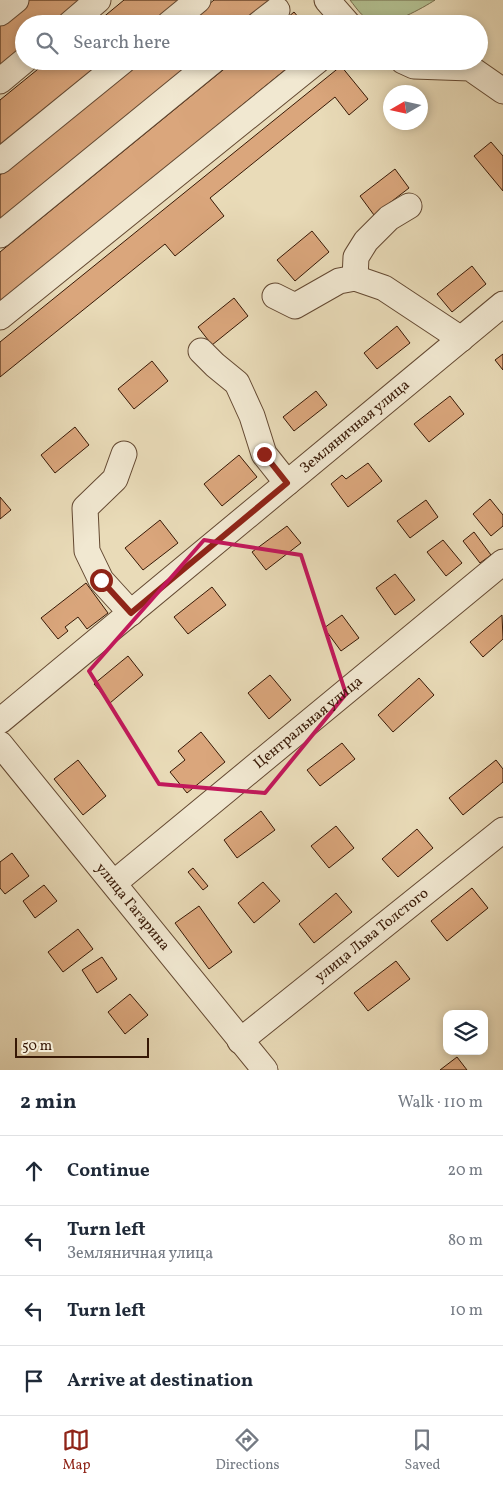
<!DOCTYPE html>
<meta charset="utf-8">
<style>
:root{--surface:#fff;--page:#f2f2f3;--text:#1f2937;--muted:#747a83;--line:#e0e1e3;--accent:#8f2418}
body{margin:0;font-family:Vollkorn,serif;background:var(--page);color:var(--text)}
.controls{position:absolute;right:15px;bottom:15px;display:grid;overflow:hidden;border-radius:10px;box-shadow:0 2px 8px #0003}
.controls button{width:45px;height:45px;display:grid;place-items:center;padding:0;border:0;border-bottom:1px solid var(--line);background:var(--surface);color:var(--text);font:25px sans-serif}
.compass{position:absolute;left:383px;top:85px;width:45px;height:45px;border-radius:50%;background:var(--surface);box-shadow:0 2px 8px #0003;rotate:261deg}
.scale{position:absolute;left:15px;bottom:12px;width:134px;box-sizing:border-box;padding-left:5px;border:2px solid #371805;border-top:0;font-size:14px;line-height:18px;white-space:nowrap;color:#371805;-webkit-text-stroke:4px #f1e8d1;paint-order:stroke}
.stop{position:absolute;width:15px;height:15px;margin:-11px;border:4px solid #8f2418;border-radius:50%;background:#fff}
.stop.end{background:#8f2418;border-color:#fff;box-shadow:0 1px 5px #0008}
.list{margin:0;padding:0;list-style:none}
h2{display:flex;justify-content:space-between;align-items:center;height:65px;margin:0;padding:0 20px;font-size:21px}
h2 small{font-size:16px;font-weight:400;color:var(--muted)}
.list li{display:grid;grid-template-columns:32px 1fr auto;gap:15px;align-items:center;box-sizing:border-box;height:70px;padding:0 20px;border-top:1px solid var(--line)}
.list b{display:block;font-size:19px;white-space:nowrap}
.list p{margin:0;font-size:16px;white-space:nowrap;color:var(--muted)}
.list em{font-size:16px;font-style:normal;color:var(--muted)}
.icon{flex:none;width:28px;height:28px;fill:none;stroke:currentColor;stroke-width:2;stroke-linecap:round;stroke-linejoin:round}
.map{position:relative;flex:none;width:503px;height:1070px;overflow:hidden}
.search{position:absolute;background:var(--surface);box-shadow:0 2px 8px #0003;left:15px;right:15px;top:15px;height:55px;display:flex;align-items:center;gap:12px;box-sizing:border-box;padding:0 18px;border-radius:28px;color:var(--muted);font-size:19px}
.sheet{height:345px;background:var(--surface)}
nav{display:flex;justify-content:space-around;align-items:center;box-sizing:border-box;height:70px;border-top:1px solid var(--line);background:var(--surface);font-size:14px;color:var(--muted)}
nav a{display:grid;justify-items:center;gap:2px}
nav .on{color:var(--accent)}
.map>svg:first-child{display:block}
.green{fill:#b3c192;stroke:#756c4c}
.building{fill:#daa67c;stroke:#371805}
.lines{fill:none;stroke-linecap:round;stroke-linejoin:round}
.minor-casing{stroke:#644932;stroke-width:27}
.minor{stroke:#f1e8d1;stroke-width:25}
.route{stroke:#8f2418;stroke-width:6}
.marked{fill:none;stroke:#c2185b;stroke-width:4;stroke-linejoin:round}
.labels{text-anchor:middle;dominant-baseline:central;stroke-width:4.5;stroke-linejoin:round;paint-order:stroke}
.street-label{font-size:15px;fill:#371805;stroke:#f1e8d1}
</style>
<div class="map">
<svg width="503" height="1070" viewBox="0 0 503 1070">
<rect width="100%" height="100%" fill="#e9dbb8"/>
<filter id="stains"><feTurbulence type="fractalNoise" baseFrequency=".004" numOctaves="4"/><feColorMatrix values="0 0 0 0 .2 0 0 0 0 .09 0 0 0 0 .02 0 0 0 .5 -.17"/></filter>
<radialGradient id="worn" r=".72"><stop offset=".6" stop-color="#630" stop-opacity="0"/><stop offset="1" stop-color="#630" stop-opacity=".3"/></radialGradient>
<path class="green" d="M350,0H435C423,8 390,26 376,24C365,21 357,9 350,0Z"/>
<g class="building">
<path d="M29,0H81L52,24H24V47L0,66V24Z"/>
<path d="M124,0H183L153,24H95Z"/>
<path d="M214,0H272L243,24H185Z"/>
<path d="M294,12L304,24H280Z"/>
<path d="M48,61H106L0,147V100Z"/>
<path d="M139,61H197L0,222V175Z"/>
<path d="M234,61H296L0,303V252Z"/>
<path d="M341,66L368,99L349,115L335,97L210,198L224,216L175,256L165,244L0,377V342Z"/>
<path d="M491,142L503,156V191L474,156Z"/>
<path d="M395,169L409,188L374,215L360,196Z"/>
<path d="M312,231L329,252L295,281L277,260Z"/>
<path d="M472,266L486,284L452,312L437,294Z"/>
<path d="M234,298L248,316L212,345L198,327Z"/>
<path d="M397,326L410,343L377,369L364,353Z"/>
<path d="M503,354V370L495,360Z"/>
<path d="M152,361L168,381L134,409L118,389Z"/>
<path d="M316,391L327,405L294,431L283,417Z"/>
<path d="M450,396L464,414L429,442L414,424Z"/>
<path d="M75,427L89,445L55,473L41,455Z"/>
<path d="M239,455L257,477L222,506L204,484Z"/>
<path d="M368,463L382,481L348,507L331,484L342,475L346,479Z"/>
<path d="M0,497L11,510L0,519Z"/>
<path d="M490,499L503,515V526L491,536L473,514Z"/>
<path d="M426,500L438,517L410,538L397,521Z"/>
<path d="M160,520L178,543L143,570L125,548Z"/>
<path d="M287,526L301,543L266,570L252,552Z"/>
<path d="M474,532L491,555L480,563L463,541Z"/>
<path d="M443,540L462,563L446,576L427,552Z"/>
<path d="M395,574L415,600L395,615L376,588Z"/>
<path d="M86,583L108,613L87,629L78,617L65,627L68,631L58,639L41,618Z"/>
<path d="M212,587L226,605L188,634L174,617Z"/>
<path d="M342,615L359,638L341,651L324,628Z"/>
<path d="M502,615L503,639L483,657L470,642Z"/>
<path d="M128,656L143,675L110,703L94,684Z"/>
<path d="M270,675L291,700L269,719L248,693Z"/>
<path d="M419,678L434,695L393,732L378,715Z"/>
<path d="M201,732L225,762L187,793L170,772L185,760L178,751Z"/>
<path d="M342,743L355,759L320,786L307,770Z"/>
<path d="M78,760L106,796L83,815L54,779Z"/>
<path d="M496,760L503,769V782L463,815L449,798Z"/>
<path d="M261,811L275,830L237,858L224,840Z"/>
<path d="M336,826L354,848L329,868L311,846Z"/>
<path d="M417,829L433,848L398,877L382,859Z"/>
<path d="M12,853L29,876L5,894L0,888V862Z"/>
<path d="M193,868L208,886L203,890L188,872Z"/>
<path d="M263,882L280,901L254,923L238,903Z"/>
<path d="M44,885L57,901L35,918L23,901Z"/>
<path d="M472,888L488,908L447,941L431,921Z"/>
<path d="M336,893L352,912L314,943L299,924Z"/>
<path d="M199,906L232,952L209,969L175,923Z"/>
<path d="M78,929L93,949L63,972L48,952Z"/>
<path d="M102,957L117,979L97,993L82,970Z"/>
<path d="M396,961L410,979L368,1011L354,993Z"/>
<path d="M130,994L148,1015L125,1034L108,1012Z"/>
<path d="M457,1057L467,1070H440Z"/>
</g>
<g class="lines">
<g class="minor-casing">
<g id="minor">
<path d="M327,0L348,24"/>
<path d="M0,13L16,0"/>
<path d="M70,24L98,0"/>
<path d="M169,24L198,0"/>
<path d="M259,24L277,10"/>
<path d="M403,61L414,66L470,68L503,91"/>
<path d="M0,81L24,61"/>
<path d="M0,161L123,61"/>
<path d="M0,235L213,61"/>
<path d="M355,278L356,257L366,241L389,218L409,206"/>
<path d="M275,296L295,306L339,281L355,278L384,288L461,339"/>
<path d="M0,317L317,61"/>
<path d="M201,351L215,365L237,383L252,416L264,454L287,483"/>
<path d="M124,454L115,479L85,508L87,551L101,580L131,613"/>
<path id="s1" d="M0,721L503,304"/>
<path id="s2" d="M0,744L265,1070"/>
<path id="s3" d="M114,883L503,562"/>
<path id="s4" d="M240,1041L503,830"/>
</g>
</g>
<use href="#minor" class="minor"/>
</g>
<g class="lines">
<path class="route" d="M101,580L131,613L287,483L264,454"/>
</g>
<path class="marked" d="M204,540L301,555L346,694L265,793L159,784L89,671Z"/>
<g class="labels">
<g class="street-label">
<text stroke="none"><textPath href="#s1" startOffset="461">Земляничная улица</textPath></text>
<text stroke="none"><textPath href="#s3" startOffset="252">Центральная улица</textPath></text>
<text stroke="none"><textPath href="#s2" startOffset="210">улица Гагарина</textPath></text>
<text stroke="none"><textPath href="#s4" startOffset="169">улица Льва Толстого</textPath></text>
</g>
</g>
<rect width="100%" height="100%" filter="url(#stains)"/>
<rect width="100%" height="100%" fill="url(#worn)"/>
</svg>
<div class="controls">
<button><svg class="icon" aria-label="layers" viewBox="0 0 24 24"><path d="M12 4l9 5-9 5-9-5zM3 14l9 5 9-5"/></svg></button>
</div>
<svg class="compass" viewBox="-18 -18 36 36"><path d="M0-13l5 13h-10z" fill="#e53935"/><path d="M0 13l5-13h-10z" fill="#747a83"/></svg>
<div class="scale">50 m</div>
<div class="stop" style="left:101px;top:580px"></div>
<div class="stop end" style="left:264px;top:454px"></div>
<div class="search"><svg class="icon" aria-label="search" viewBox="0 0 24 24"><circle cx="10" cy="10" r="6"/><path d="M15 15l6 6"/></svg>Search here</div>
</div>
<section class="sheet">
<h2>2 min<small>Walk · 110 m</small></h2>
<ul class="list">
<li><svg class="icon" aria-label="ahead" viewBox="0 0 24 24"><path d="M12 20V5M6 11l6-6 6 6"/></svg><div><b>Continue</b></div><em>20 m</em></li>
<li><svg class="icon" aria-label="left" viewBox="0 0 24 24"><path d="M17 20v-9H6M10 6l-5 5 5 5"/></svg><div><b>Turn left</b><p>Земляничная улица</p></div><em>80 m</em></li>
<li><svg class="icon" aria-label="left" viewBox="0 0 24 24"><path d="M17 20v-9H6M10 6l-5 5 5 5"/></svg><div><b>Turn left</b></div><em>10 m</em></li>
<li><svg class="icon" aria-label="arrive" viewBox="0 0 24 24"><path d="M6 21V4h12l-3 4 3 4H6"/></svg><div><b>Arrive at destination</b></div></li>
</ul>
</section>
<nav>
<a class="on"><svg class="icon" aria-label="map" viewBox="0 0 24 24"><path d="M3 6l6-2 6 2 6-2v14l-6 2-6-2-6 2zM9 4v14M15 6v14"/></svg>Map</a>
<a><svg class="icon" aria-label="directions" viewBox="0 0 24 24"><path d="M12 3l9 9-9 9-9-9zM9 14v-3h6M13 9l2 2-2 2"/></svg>Directions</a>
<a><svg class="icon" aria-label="saved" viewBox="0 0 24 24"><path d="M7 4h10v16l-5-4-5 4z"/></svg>Saved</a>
</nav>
